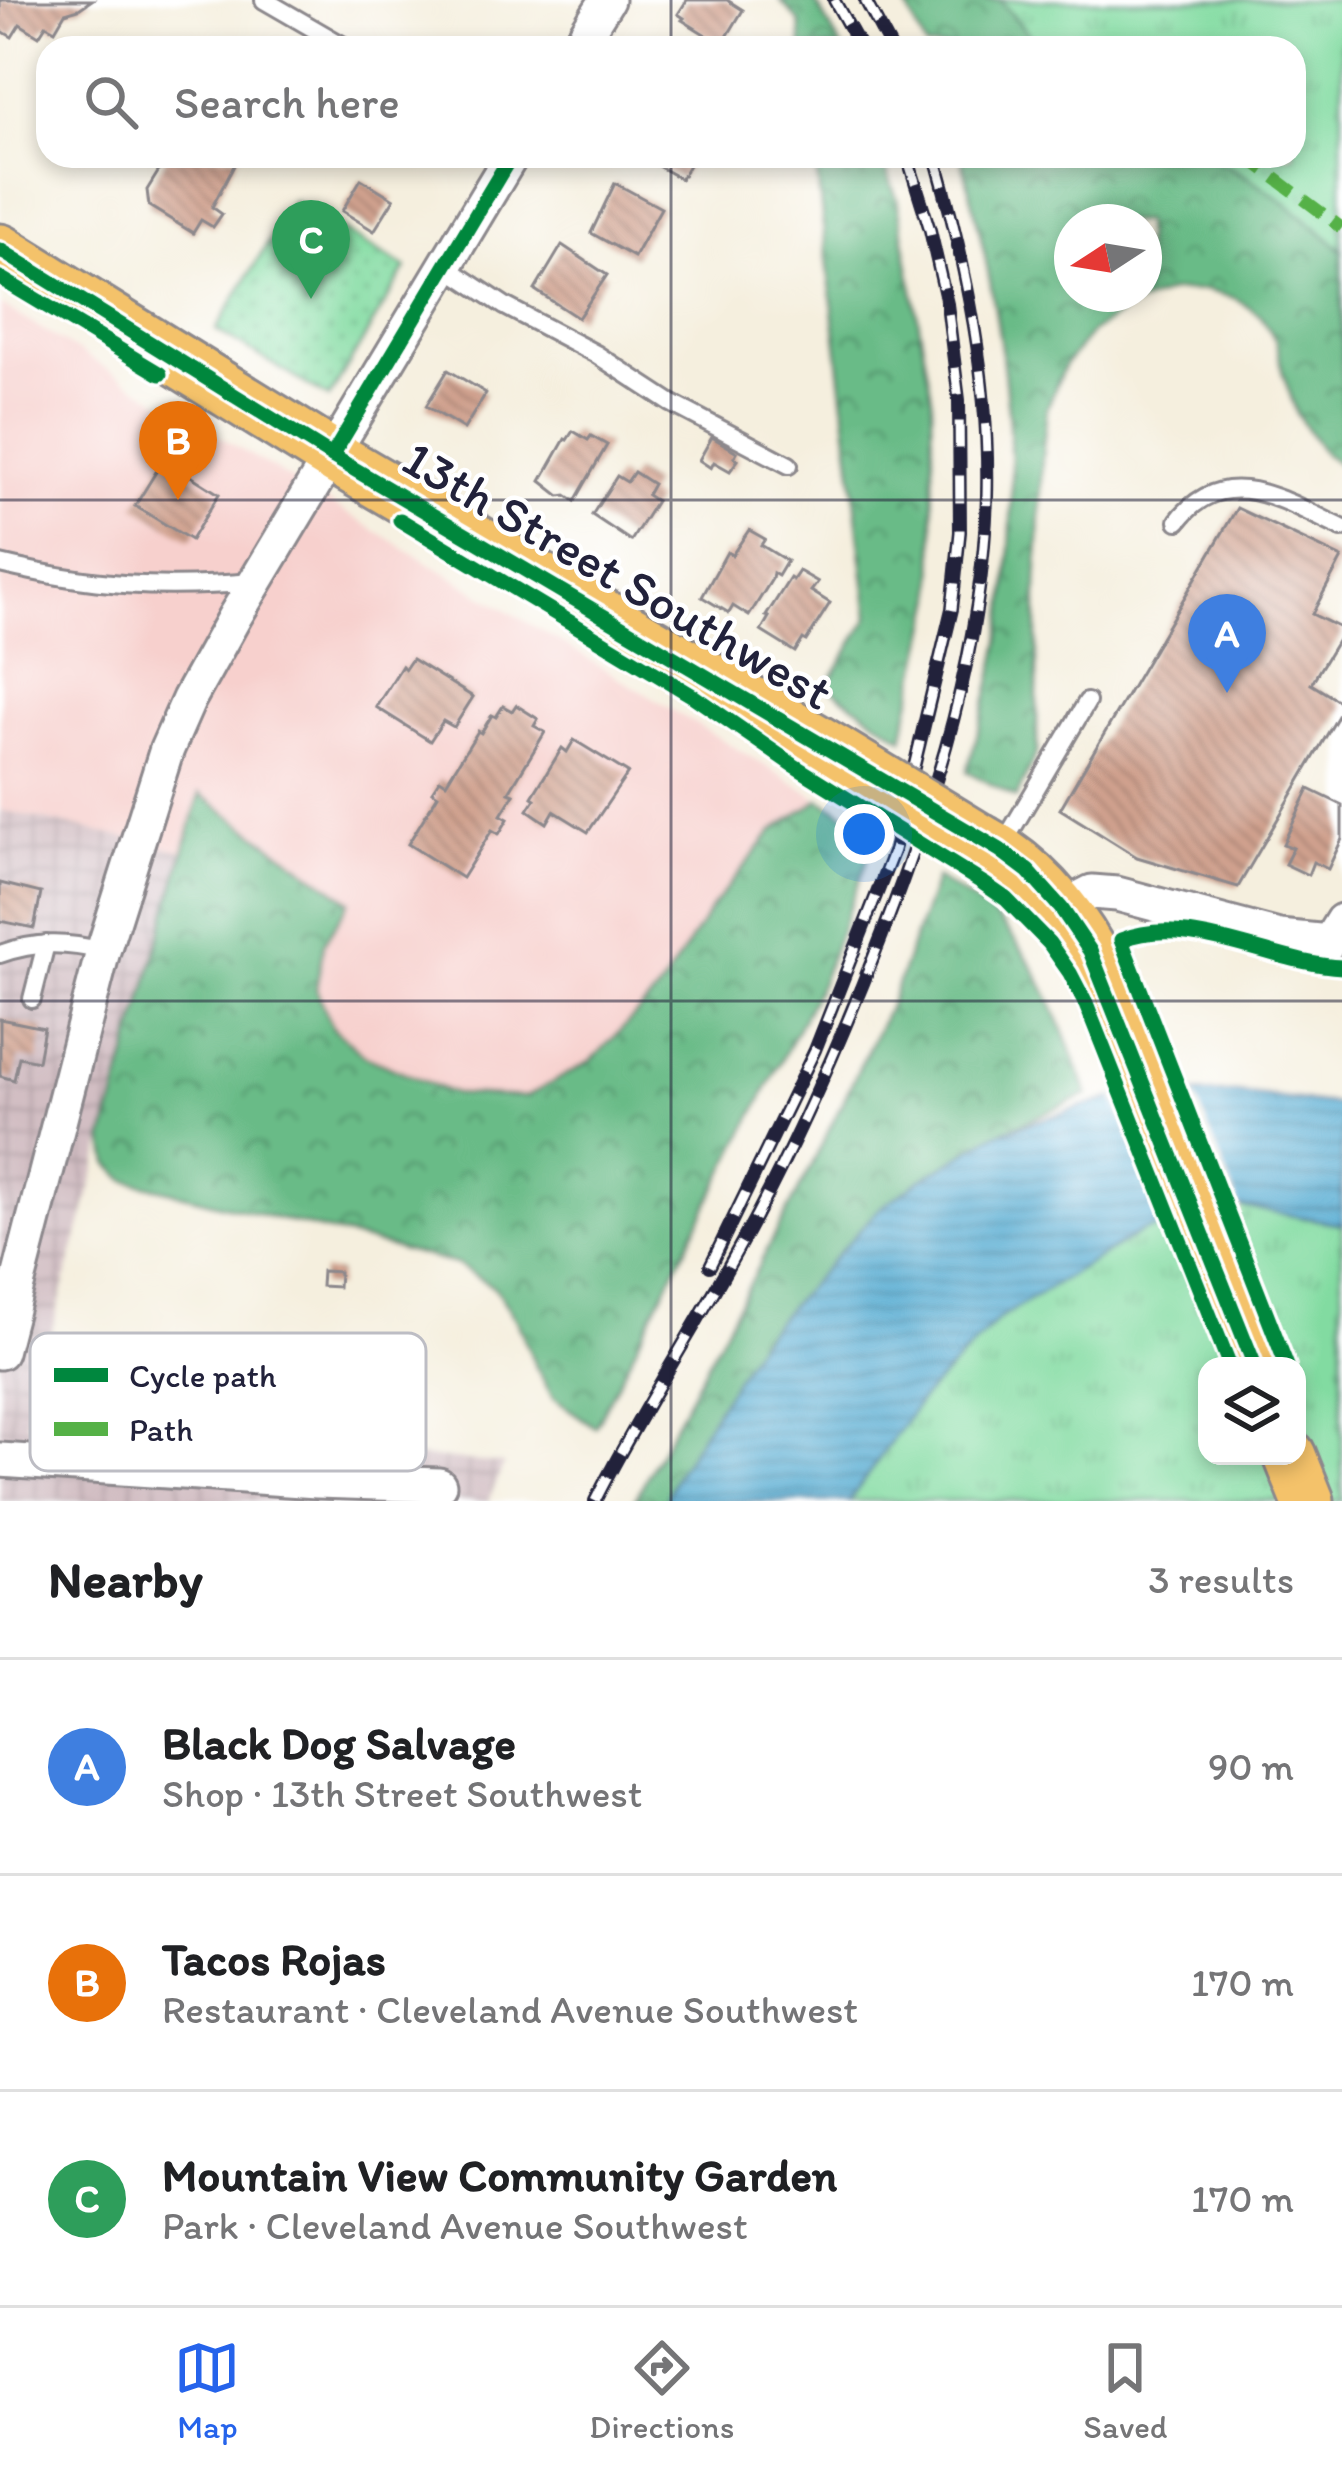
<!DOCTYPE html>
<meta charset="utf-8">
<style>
:root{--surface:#fff;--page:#f6f6f6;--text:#202124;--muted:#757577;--line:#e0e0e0;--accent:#2563eb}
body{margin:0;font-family:Itim,sans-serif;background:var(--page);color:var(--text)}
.controls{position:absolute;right:36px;bottom:36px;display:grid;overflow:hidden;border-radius:24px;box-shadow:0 6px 18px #0003}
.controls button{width:108px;height:108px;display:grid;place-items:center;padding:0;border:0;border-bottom:3px solid var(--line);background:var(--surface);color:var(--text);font:60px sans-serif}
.compass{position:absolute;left:1054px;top:204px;width:108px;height:108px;border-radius:50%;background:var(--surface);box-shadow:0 6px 18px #0003;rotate:258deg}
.you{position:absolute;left:864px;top:834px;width:42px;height:42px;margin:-30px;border:9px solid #fff;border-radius:50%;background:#1a73e8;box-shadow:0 0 0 18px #1a73e833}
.badge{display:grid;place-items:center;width:78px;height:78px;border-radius:50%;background:var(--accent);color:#fff;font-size:39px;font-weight:700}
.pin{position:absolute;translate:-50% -99px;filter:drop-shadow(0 3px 6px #0008)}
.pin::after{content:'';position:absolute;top:63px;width:42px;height:36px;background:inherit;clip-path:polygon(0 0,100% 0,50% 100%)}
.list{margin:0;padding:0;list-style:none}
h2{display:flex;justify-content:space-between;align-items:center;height:156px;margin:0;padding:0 48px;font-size:51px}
h2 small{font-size:39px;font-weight:400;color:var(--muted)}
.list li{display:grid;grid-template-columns:78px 1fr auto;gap:36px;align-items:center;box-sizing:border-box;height:216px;padding:0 48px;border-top:3px solid var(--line)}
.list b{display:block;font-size:45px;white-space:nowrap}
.list p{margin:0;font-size:39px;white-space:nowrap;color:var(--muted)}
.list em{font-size:39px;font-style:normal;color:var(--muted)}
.icon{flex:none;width:66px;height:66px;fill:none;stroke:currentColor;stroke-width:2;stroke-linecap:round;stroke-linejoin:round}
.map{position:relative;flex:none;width:1342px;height:1501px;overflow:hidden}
.search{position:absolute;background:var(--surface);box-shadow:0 6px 18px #0003;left:36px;right:36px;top:36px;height:132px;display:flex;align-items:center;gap:30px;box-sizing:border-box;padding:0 42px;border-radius:36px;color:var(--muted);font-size:45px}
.sheet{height:804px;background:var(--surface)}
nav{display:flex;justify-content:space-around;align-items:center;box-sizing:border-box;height:168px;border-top:3px solid var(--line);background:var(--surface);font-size:33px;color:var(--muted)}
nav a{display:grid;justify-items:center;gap:6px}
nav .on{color:var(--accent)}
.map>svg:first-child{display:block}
.built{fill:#f7d0cd}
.industrial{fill:url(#industrial-grid)}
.grass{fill:url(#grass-tufts);stroke:#527e6e;stroke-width:3;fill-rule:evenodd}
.forest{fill:url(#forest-crowns);stroke:#466e61;stroke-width:3;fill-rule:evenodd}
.garden{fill:url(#garden-dots);stroke:#527e6e;stroke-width:3}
.water{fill:url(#water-rules);stroke:#3b6686;stroke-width:3}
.pier{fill:#f5efde}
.building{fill:url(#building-back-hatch)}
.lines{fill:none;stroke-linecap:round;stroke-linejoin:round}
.lane-casing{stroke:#8c888c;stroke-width:22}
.street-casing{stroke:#8c888c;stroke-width:39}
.primary-casing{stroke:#8c888c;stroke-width:57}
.lane{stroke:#fff;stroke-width:16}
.street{stroke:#fff;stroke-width:33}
.primary{stroke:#f4c26a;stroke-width:51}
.rail-casing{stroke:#22223b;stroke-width:14}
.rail{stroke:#fff;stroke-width:9;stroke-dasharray:27;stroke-linecap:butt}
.primary-bridge-casing{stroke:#8c888c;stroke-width:57;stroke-linecap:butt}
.primary-bridge{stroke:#f4c26a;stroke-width:51}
.quiet{stroke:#55b146;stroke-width:12;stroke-dasharray:24 12;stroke-linecap:butt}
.cycleway-casing{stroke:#fff;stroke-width:22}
.cycleway{stroke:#00873e;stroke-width:15}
.grid{fill:none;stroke:#22223b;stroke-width:3;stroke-opacity:0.55}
.labels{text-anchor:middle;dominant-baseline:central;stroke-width:9;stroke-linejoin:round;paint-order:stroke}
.street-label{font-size:51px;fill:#22223b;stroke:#fff}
.key{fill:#fff;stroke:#bdbdc4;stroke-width:3}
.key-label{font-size:33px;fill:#22223b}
</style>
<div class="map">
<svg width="1342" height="1501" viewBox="0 0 1342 1501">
<defs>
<pattern id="industrial-grid" width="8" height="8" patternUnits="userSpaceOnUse" patternTransform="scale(3)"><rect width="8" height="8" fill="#d2bec3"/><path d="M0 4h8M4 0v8" fill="none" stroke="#b4a3a8"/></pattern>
<pattern id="grass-tufts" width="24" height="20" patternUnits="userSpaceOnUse" patternTransform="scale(3)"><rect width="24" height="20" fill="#82dba1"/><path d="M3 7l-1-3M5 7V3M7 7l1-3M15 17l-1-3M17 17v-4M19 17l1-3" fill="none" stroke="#70bc8c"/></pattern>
<pattern id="forest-crowns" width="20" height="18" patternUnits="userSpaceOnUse" patternTransform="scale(3)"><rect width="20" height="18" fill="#69bb87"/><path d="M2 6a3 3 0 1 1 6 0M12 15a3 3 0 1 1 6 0" fill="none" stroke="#569870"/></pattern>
<pattern id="garden-dots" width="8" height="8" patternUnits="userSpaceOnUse" patternTransform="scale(3)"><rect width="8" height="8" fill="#82dba1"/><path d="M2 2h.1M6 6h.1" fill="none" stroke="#70bc8c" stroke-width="1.8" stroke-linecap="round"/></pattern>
<pattern id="water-rules" width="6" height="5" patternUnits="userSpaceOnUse" patternTransform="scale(3)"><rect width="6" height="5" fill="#54abd1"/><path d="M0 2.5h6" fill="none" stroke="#458bab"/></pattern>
<pattern id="building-back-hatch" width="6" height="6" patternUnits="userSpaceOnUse" patternTransform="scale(3)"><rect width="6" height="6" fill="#d0a18e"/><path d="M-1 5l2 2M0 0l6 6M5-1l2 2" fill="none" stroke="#a88375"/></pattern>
</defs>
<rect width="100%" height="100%" fill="#fff"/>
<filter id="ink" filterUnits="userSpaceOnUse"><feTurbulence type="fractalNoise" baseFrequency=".00833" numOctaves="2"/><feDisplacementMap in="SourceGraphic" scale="24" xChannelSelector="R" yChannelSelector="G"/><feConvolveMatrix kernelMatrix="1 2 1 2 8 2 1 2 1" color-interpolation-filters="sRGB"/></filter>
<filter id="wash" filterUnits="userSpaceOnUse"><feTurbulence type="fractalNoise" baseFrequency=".004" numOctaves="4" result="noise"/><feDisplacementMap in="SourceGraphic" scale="48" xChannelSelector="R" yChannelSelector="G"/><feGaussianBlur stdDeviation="2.7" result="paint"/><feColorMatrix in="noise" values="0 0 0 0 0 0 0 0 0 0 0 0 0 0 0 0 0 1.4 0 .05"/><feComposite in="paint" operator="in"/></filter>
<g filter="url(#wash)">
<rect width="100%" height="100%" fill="#f5efde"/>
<path class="built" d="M0,304L820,799L773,831L712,907L657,993L591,1061L526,1097L454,1094L365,1056L333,1028L315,988L324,943L201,795L184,851L0,810Z"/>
<path class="industrial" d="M0,810L184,851L26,1424L504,1464L488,1501H0Z"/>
<g class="grass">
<path d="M953,0H1342V352L1042,156H1294V48H981Z"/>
<path d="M1243,1207L1342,1224V1501H849L922,1398L999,1319L1142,1231ZM1207,1366H1297V1456H1207Z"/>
</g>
<g class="forest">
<path d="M780,0H814L842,48H802L800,23Z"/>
<path d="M904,0H1000L1040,48H926Z"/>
<path d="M815,156H881L897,199L932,397L935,597L903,738L827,686L869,617Z"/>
<path d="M961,156H1204C1253,173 1303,216 1342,250V466L1324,454L1297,414L1283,374L1276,341L1261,316L1235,298L1205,290L1169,292L1133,306L1092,332L1064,366L1047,408L1042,457L1037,592V752L1016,798L967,771C982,718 998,665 1005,610C1023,452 1002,309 961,156ZM1144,222V294H1072V222Z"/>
<path d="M200,794L350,901L324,943L316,988L333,1028L365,1056L454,1094L526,1097L591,1061L657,993L712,907L773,831L820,799L877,834L821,982L595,1427L553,1398L535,1365L518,1323L495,1288L456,1264L125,1180L109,1163L104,1139Z"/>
<path d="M936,878C953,890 975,900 991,914C1040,958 1066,1035 1088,1095L998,1133L919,1181L676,1475L666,1501H634L812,1165L891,1002Z"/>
</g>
<path class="garden" d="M293,201L406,268L329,398L216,330Z"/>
<path class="water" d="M1236,1093L1342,1105V1224L1243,1207L1142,1231L999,1319L922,1398L849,1501H666L676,1475L760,1339L879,1209L919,1181L998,1133L1121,1095Z"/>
<path class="pier" d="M1192,1088L1242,1213L1167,1231L1112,1092Z"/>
<g id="blocks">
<g class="building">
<path d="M0,0H92L79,9L65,13L55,30L46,25L39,36L20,24L12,37L0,30Z"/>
<path d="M687,0H727L743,10L722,45L682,20L684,18L678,14Z"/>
<path d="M168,156L180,159L182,156H239L212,207L222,214L213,227L201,220L193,233L149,206L147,190Z"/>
<path d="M640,156H694L681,179Z"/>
<path d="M361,179L394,199L374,231L342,211Z"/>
<path d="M615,183L661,208L634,257L591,233Z"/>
<path d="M562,245L607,275L578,318L535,290Z"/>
<path d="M448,370L486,393L464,429L426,406Z"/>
<path d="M573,431L588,440L591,436L607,445L575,501L566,495L560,496L541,481L565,439L567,440Z"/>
<path d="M712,437L737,452L734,457L738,460L730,471L714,462L711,468L699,460Z"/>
<path d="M164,459L219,494L191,540L135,506Z"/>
<path d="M634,472L653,484L647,495L656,501L631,541L592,515L617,476L627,482Z"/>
<path d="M1237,508L1342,558L1312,614L1342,629V633L1311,684L1342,703V709L1238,887L1137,857L1060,809Z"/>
<path d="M749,530L765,539L761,545L787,561L778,576L773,573L772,579L749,616L733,606L729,613L702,597L727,552L732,555Z"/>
<path d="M799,571L818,582L811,591L830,603L806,641L803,639L795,652L761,631L769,617L766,616L790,578L793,580Z"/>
<path d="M412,659L473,697L454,727L443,721L430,741L376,707L402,666L405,669Z"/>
<path d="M516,705L538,719L534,726L545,732L509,792L514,794L501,815L508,819L499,834L492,830L462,878L408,844L438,795L432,791L440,779L446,783L478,731L481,733L492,715L496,717L503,706L512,711Z"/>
<path d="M574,740L628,773L588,832L554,811L547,823L528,810L535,799L532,797L562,748L567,752Z"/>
<path d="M1309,789L1342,805V839L1328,869L1313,862L1308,875L1285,864L1293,848L1283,844Z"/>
<path d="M0,883L41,893L34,928L0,921Z"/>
<path d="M0,1019L44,1028L38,1061L19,1057L14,1080L0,1076Z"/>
<path d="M322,1271L339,1272L338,1287L321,1286Z"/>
</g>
</g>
</g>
<g filter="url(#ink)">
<use href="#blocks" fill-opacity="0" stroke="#8c888c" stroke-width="3"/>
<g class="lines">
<g class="lane-casing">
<g id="lane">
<path d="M264,0L347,48"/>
<path d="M446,267L505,306L596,354L671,403L789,465"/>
<path d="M1178,521C1225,459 1287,503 1342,528"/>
<path d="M0,564C92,586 160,590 255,582"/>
<path d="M1002,846L1087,702"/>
<path d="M0,954C36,941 67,942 103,951"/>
<path d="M32,999L46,944"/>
</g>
</g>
<g class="street-casing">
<g id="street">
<path d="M577,48L607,0"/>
<path d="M1061,908L1092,892L1117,894L1279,937L1329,942L1342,921"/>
<path d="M0,1352L103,951L167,749L189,699L235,616L511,156"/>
<path d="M0,1460L317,1481L439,1485"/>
</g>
</g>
<g class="primary-casing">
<g id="primary">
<path d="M0,250L332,456L838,753"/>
<path d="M984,842C1029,866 1065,907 1090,951L1255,1366"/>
<path d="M1290,1456L1308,1501"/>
</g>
</g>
<use href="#lane" class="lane"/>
<use href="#street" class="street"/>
<use href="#primary" class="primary"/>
<g class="rail-casing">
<g id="rail">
<path d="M834,0L861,48"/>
<path d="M865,0L891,48"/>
<path d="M710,1266L815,1050L894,850L952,609L960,532L959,400L947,304L930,230L907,156"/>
<path d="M595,1501C644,1404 705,1313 756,1216C804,1125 845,1031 882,935C937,793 982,649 987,496C990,381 966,266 935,156"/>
</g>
</g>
<use href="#rail" class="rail"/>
<g class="primary-bridge-casing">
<path id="primary-bridge" d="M838,753L984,842"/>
</g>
<use href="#primary-bridge" class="primary-bridge"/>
<path class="quiet" d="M1246,156L1342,228"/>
<g class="cycleway-casing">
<g id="cycleway">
<path d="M0,250L332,456L1000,850L1028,871L1061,908L1090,951L1255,1366"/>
<path d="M0,278L160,374"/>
<path d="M332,456L511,156"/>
<path d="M400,520L693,696L793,765L983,883L1006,899L1049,943L1070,973L1086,1004L1230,1366"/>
<path d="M1287,1366L1121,940C1190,912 1272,964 1342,967"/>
</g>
</g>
<use href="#cycleway" class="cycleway"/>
</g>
</g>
<path class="grid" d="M671,0V48M671,156V1501M0,500H1342M0,1001H1342"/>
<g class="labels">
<g class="street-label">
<text transform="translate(618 575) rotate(30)">13th Street Southwest</text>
</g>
</g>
<rect x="30" y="1333" width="396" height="138" rx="18" class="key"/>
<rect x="54" y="1368" width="54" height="14" fill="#00873e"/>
<rect x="54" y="1422" width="54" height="14" fill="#55b146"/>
<g class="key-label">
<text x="129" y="1387">Cycle path</text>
<text x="129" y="1441">Path</text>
</g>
</svg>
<div class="controls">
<button><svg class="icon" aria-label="layers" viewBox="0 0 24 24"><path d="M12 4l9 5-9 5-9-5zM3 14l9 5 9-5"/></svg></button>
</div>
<svg class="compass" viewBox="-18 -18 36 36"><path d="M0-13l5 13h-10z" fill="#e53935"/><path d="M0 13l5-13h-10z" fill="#757577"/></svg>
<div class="you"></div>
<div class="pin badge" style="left:1227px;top:693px;background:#3f7fe0">A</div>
<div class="pin badge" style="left:178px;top:500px;background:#e8710a">B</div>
<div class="pin badge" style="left:311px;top:299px;background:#2e9e5b">C</div>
<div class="search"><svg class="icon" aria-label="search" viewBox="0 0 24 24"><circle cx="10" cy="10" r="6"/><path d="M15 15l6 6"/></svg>Search here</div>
</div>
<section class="sheet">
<h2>Nearby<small>3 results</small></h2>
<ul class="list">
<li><span class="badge" style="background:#3f7fe0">A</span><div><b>Black Dog Salvage</b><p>Shop · 13th Street Southwest</p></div><em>90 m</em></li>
<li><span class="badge" style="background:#e8710a">B</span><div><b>Tacos Rojas</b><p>Restaurant · Cleveland Avenue Southwest</p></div><em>170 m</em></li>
<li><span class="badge" style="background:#2e9e5b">C</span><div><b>Mountain View Community Garden</b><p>Park · Cleveland Avenue Southwest</p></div><em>170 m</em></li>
</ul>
</section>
<nav>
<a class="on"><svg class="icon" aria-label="map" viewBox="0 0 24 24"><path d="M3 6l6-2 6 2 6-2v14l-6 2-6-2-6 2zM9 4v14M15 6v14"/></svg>Map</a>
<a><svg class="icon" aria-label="directions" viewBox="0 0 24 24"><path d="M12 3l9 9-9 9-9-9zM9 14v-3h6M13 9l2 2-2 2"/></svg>Directions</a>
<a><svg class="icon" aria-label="saved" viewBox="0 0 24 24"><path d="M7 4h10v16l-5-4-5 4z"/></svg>Saved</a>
</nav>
